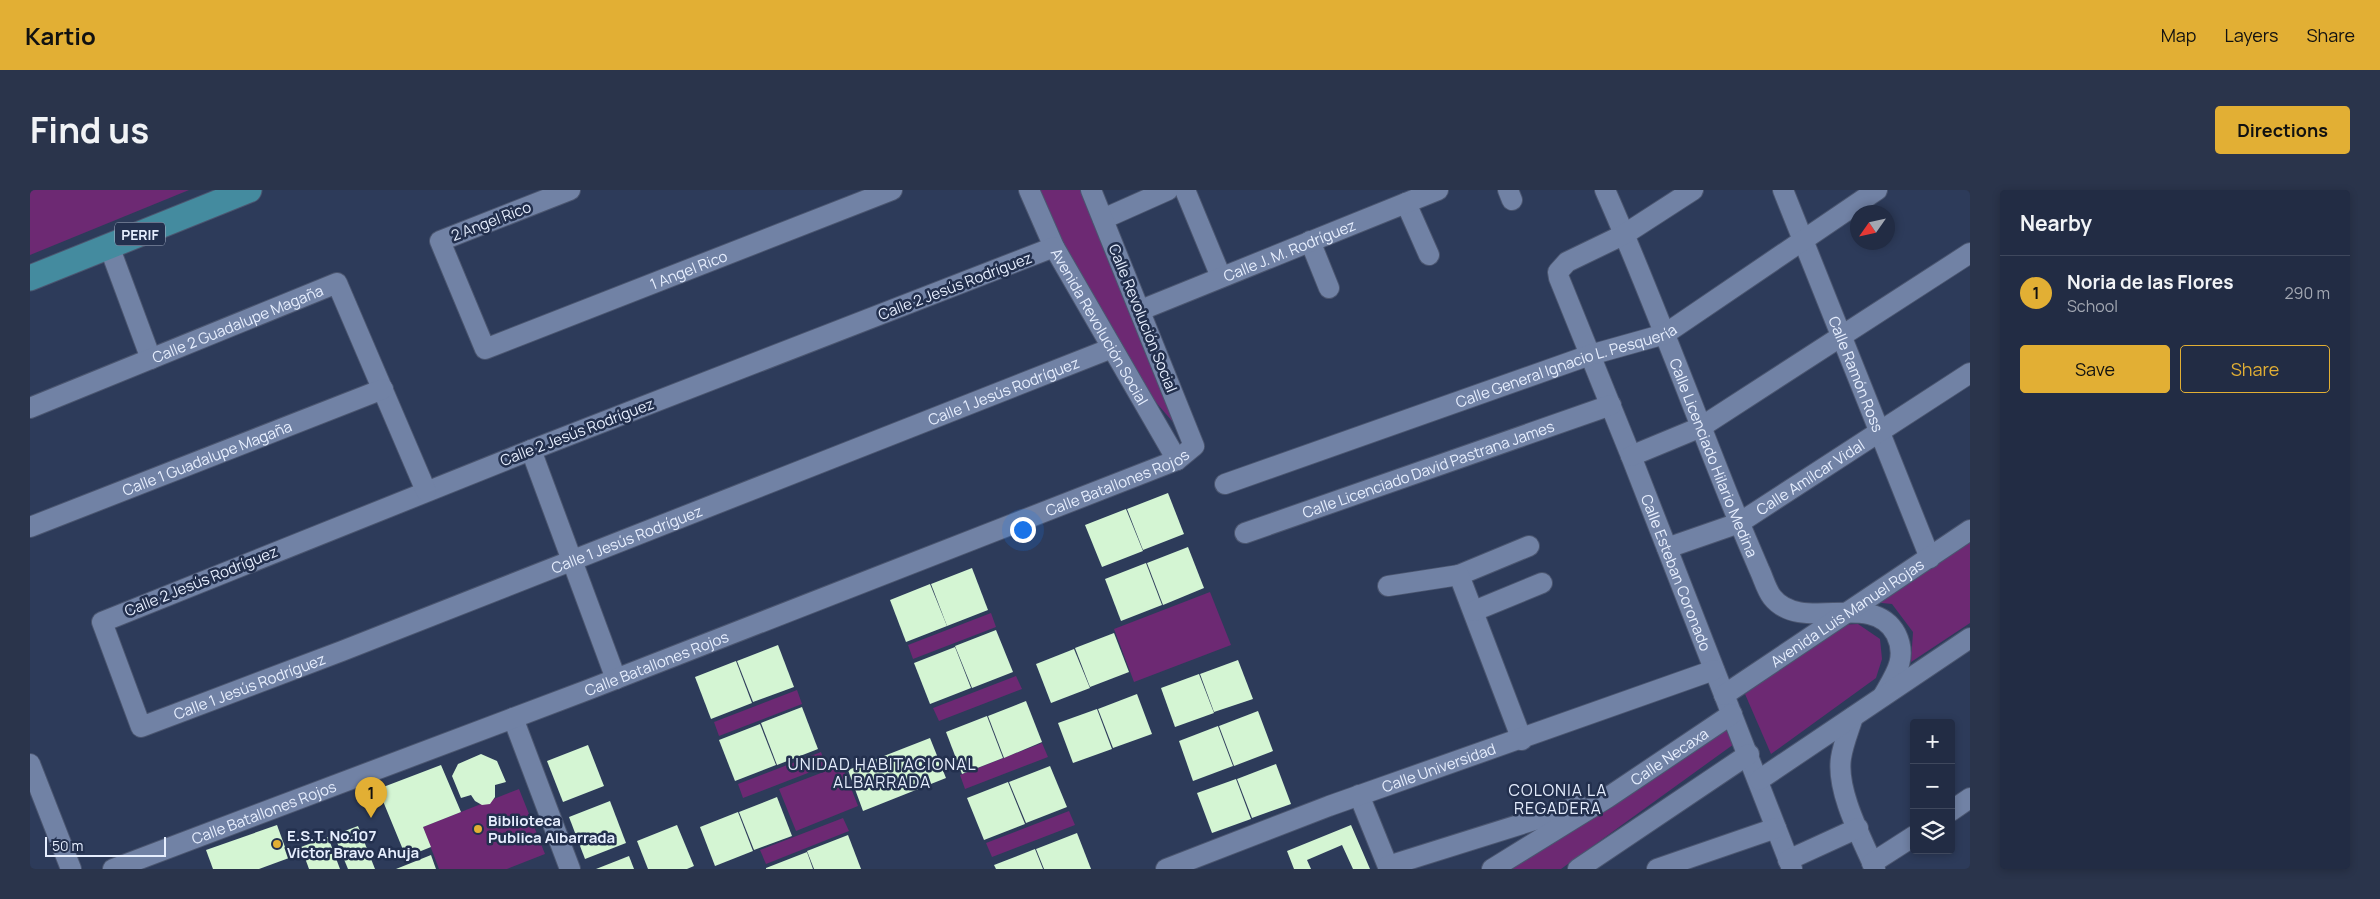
<!DOCTYPE html>
<meta charset="utf-8">
<style>
:root{--surface:#222c44;--page:#2a344b;--text:#f1f3f6;--muted:#a2a7b2;--line:#3f485d;--accent:#e2af34}
body{margin:0;font-family:Manrope,sans-serif;background:var(--page);color:var(--text)}
.controls{position:absolute;right:15px;bottom:15px;display:grid;overflow:hidden;border-radius:5px;box-shadow:0 2px 8px #0003}
.controls button{width:45px;height:45px;display:grid;place-items:center;padding:0;border:0;border-bottom:1px solid var(--line);background:var(--surface);color:var(--text);font:25px sans-serif}
.compass{position:absolute;left:1820px;top:15px;width:45px;height:45px;border-radius:50%;background:var(--surface);box-shadow:0 2px 8px #0003;rotate:236deg}
.scale{position:absolute;left:15px;bottom:12px;width:121px;box-sizing:border-box;padding-left:5px;border:2px solid #e6eefe;border-top:0;font-size:14px;line-height:18px;white-space:nowrap;color:#e6eefe;-webkit-text-stroke:4px #23304e;paint-order:stroke}
.you{position:absolute;left:992px;top:339px;width:18px;height:18px;margin:-12px;border:4px solid #fff;border-radius:50%;background:#1a73e8;box-shadow:0 0 0 8px #1a73e833}
.badge{display:grid;place-items:center;width:32px;height:32px;border-radius:50%;background:var(--accent);color:#111;font-size:16px;font-weight:700}
.pin{position:absolute;translate:-50% -41px;filter:drop-shadow(0 1px 2px #0008)}
.pin::after{content:'';position:absolute;top:26px;width:18px;height:15px;background:inherit;clip-path:polygon(0 0,100% 0,50% 100%)}
.list{margin:0;padding:0;list-style:none}
h2{display:flex;justify-content:space-between;align-items:center;height:65px;margin:0;padding:0 20px;font-size:21px}
h2 small{font-size:16px;font-weight:400;color:var(--muted)}
.list li{display:grid;grid-template-columns:32px 1fr auto;gap:15px;align-items:center;box-sizing:border-box;height:75px;padding:0 20px;border-top:1px solid var(--line)}
.list b{display:block;font-size:19px;white-space:nowrap}
.list p{margin:0;font-size:16px;white-space:nowrap;color:var(--muted)}
.list em{font-size:16px;font-style:normal;color:var(--muted)}
.actions{display:flex;gap:10px;padding:15px 20px}
.actions a{flex:1;padding:11px 0;border:1px solid var(--accent);border-radius:5px;text-align:center;font-size:18px;color:var(--accent)}
.actions .main{background:var(--accent);color:#111}
.icon{flex:none;width:28px;height:28px;fill:none;stroke:currentColor;stroke-width:2;stroke-linecap:round;stroke-linejoin:round}
.map{position:relative;flex:none;width:1940px;height:679px;overflow:hidden;border-radius:5px}
header{display:flex;align-items:center;gap:30px;box-sizing:border-box;height:70px;padding:0 25px;background:var(--accent);color:#111}
header strong{font-size:24px}
nav{display:flex;gap:28px;margin-inline-start:auto;font-size:18px}
.intro{display:flex;align-items:center;justify-content:space-between;box-sizing:border-box;height:120px;padding:0 30px}
h1{margin:0;font-size:35px}
.button{padding:12px 22px;border-radius:5px;background:var(--accent);color:#111;font-size:18px;font-weight:700}
main{display:flex;gap:30px;padding:0 30px}
aside{flex:1;background:var(--surface);border-radius:5px;box-shadow:0 2px 8px #0003}
.map>svg:first-child{display:block}
.green{fill:#6d2973}
.building{fill:#d4f5d3}
.lines{fill:none;stroke-linecap:round;stroke-linejoin:round}
.minor-casing{stroke:#4b5670;stroke-width:22}
.major-casing{stroke:#4b5670;stroke-width:27}
.minor{stroke:#7182a5;stroke-width:20}
.major{stroke:#448b9f;stroke-width:25}
.poi-dot{fill:#e2af34;stroke:#23304e;stroke-width:2}
.labels{text-anchor:middle;dominant-baseline:central;stroke-width:5;stroke-linejoin:round;paint-order:stroke}
.shield{fill:#23304e;stroke:#acb5c9;stroke-width:1}
.shield-label{font-size:14px;font-weight:bold;fill:#e6eefe}
.street-label{font-size:15px;fill:#e6eefe;stroke:#23304e}
.poi-label{font-size:15px;font-weight:bold;fill:#e6eefe;stroke:#23304e;text-anchor:start}
.neighbourhood-label{font-size:16px;letter-spacing:1px;fill:#e6eefe;stroke:#23304e}
</style>
<header>
<strong>Kartio</strong>
<nav><a>Map</a><a>Layers</a><a>Share</a></nav>
</header>
<div class="intro"><h1>Find us</h1><a class="button">Directions</a></div>
<main>
<div class="map">
<svg width="1940" height="679" viewBox="0 0 1940 679">
<rect width="100%" height="100%" fill="#2d3b5a"/>
<g class="green">
<path d="M0,0H159L0,65Z"/>
<path d="M992,0H1050L1149,239L1078,157Z"/>
<path d="M1940,347V433L1881,472L1883,442L1862,414L1842,412Z"/>
<path d="M1180,402L1201,455L1104,492L1084,439Z"/>
<path d="M961,423L966,437L883,469L878,455Z"/>
<path d="M1828,434L1850,449L1852,469L1846,488L1741,564L1715,504L1808,435Z"/>
<path d="M986,486L992,499L909,531L903,518Z"/>
<path d="M767,500L772,514L689,546L684,532Z"/>
<path d="M1693,534L1704,554L1531,679H1480Z"/>
<path d="M1012,553L1018,567L935,599L930,585Z"/>
<path d="M791,562L796,576L713,608L708,594Z"/>
<path d="M812,575L828,616L766,641L749,599Z"/>
<path d="M489,599L515,664L477,679H409L393,637Z"/>
<path d="M1039,621L1045,635L962,667L956,653Z"/>
<path d="M813,628L819,641L736,674L730,660Z"/>
</g>
<g class="building">
<path d="M1138,303L1154,344L1113,360L1097,319Z"/>
<path d="M1096,319L1113,361L1072,377L1055,335Z"/>
<path d="M1158,357L1174,398L1133,415L1117,373Z"/>
<path d="M1116,373L1132,415L1091,431L1075,389Z"/>
<path d="M942,378L958,420L917,436L901,394Z"/>
<path d="M900,394L917,436L876,452L860,410Z"/>
<path d="M966,440L983,482L942,498L925,456Z"/>
<path d="M1084,443L1099,482L1060,497L1045,458Z"/>
<path d="M748,455L764,497L723,512L707,471Z"/>
<path d="M925,457L941,498L900,514L884,473Z"/>
<path d="M1044,459L1060,498L1021,513L1006,474Z"/>
<path d="M1208,470L1223,509L1184,522L1170,484Z"/>
<path d="M706,471L722,513L681,529L665,487Z"/>
<path d="M1169,484L1184,523L1145,537L1131,498Z"/>
<path d="M1107,504L1122,544L1083,558L1068,519Z"/>
<path d="M996,511L1012,552L974,568L958,526Z"/>
<path d="M772,517L788,559L747,575L731,533Z"/>
<path d="M1067,519L1082,559L1043,573L1028,533Z"/>
<path d="M1228,521L1243,561L1204,576L1189,536Z"/>
<path d="M957,526L973,568L932,584L916,542Z"/>
<path d="M730,534L746,575L705,591L689,550Z"/>
<path d="M1188,536L1203,576L1163,591L1149,551Z"/>
<path d="M900,548L916,588L833,621L818,580L859,564L863,576L859,564Z"/>
<path d="M558,555L574,596L533,612L517,571Z"/>
<path d="M451,564L467,571L476,592L465,595V607L460,614L452,615L445,611L441,605L431,608L422,586L428,574Z"/>
<path d="M1246,574L1261,614L1222,628L1207,589Z"/>
<path d="M411,575L431,622L393,637L401,657L376,667L348,599Z"/>
<path d="M1020,576L1037,617L996,633L979,592Z"/>
<path d="M1206,589L1221,629L1182,643L1167,603Z"/>
<path d="M978,592L995,634L954,650L937,608Z"/>
<path d="M747,607L762,646L724,660L709,622Z"/>
<path d="M580,611L596,653L555,669L539,627Z"/>
<path d="M708,622L723,661L685,676L670,637Z"/>
<path d="M247,635L259,668L229,679H183L176,660Z"/>
<path d="M647,635L664,676L657,679H618L607,651Z"/>
<path d="M1321,635L1340,679H1323L1312,655L1277,670L1281,679H1264L1257,661Z"/>
<path d="M328,636L345,679H318L304,645Z"/>
<path d="M1047,643L1061,679H1014L1006,659Z"/>
<path d="M818,645L831,679H784L777,661Z"/>
<path d="M298,647L310,679H279L271,657Z"/>
<path d="M1005,659L1013,679H966L964,675Z"/>
<path d="M777,662L783,679H736V678Z"/>
<path d="M401,665L406,679H366Z"/>
<path d="M599,666L604,679H566Z"/>
</g>
<g class="lines">
<g class="minor-casing">
<g id="minor">
<path id="s1" d="M540,0L410,51L455,159L862,0"/>
<path id="s2" d="M999,0L1024,57L1147,270"/>
<path d="M1155,0L1191,87"/>
<path d="M1478,0L1482,10"/>
<path id="s3" d="M1575,0C1618,97 1655,197 1694,295C1705,323 1717,351 1729,379C1733,387 1736,399 1742,407C1772,445 1842,399 1866,444C1878,468 1865,485 1853,506"/>
<path id="s4" d="M1663,0L1595,44L1537,72L1528,82L1529,88L1601,266L1762,679"/>
<path id="s5" d="M1753,0L1900,368"/>
<path d="M1376,13L1399,65"/>
<path d="M1073,29L1138,0"/>
<path d="M1280,51L1299,98"/>
<path d="M79,56L121,169"/>
<path id="s6" d="M1024,57L501,260L72,432L111,537L312,461L1082,158"/>
<path id="s7" d="M1111,120L1408,0"/>
<path id="s8" d="M0,218L307,93L396,301"/>
<path d="M501,260L586,489"/>
<path d="M1601,266L1671,237L1940,63"/>
<path id="s9" d="M1195,294L1560,165L1635,144L1847,0"/>
<path id="s10" d="M0,337L353,199"/>
<path id="s11" d="M1215,343L1581,215"/>
<path id="s12" d="M1637,358L1709,333L1940,183"/>
<path d="M1429,385L1499,356"/>
<path d="M1358,396L1429,385L1492,550"/>
<path d="M1444,421L1512,393"/>
<path id="s13" d="M1694,505L1940,340"/>
<path d="M1823,527C1819,540 1813,554 1811,568C1806,601 1832,649 1845,679"/>
<path d="M483,528L540,679"/>
<path d="M0,574L41,679"/>
<path d="M1729,590L1940,448"/>
<path d="M1329,605L1359,679"/>
<path d="M1921,621L1940,608"/>
<path d="M1758,670L1828,638"/>
<path d="M1842,673L1884,646"/>
<path d="M1358,676L1549,616"/>
<path id="s14" d="M83,679L560,499L1147,270L1164,256L1061,0"/>
<path id="s15" d="M1136,679L1299,616L1684,480"/>
<path id="s16" d="M1462,679L1577,608L1702,524"/>
<path d="M1548,679L1719,564"/>
<path d="M1627,679L1746,638"/>
</g>
</g>
<g class="major-casing">
<path id="major" d="M0,88L219,0"/>
</g>
<use href="#minor" class="minor"/>
<use href="#major" class="major"/>
</g>
<g class="poi-dot">
<circle cx="448" cy="639" r="5"/>
<circle cx="247" cy="654" r="5"/>
</g>
<g class="labels">
<rect class="shield" x="85" y="32.5" width="50" height="23" rx="4"/>
<g class="shield-label">
<text x="110" y="44">PERIF</text>
</g>
<g class="street-label">
<text transform="translate(461 31) rotate(-21)">2 Angel Rico</text>
<text stroke="none"><textPath href="#s7" startOffset="160">Calle J. M. Rodríguez</textPath></text>
<text stroke="none"><textPath href="#s1" startOffset="475">1 Angel Rico</textPath></text>
<text transform="translate(925 96) rotate(-21)">Calle 2 Jesús Rodríguez</text>
<text transform="translate(1113 128) rotate(68)">Calle Revolución Social</text>
<text stroke="none"><textPath href="#s8" startOffset="224">Calle 2 Guadalupe Magaña</textPath></text>
<text stroke="none"><textPath href="#s2" startOffset="154">Avenida Revolución Social</textPath></text>
<text stroke="none"><textPath href="#s9" startOffset="361">Calle General Ignacio L. Pesquería</textPath></text>
<text stroke="none"><textPath href="#s5" startOffset="198">Calle Ramón Ross</textPath></text>
<text stroke="none"><textPath href="#s6" startOffset="2061">Calle 1 Jesús Rodríguez</textPath></text>
<text transform="translate(547 242) rotate(-21)">Calle 2 Jesús Rodríguez</text>
<text stroke="none"><textPath href="#s3" startOffset="289">Calle Licenciado Hilario Medina</textPath></text>
<text stroke="none"><textPath href="#s10" startOffset="190">Calle 1 Guadalupe Magaña</textPath></text>
<text stroke="none"><textPath href="#s11" startOffset="194">Calle Licenciado David Pastrana James</textPath></text>
<text stroke="none"><textPath href="#s12" startOffset="161">Calle Amílcar Vidal</textPath></text>
<text stroke="none"><textPath href="#s14" startOffset="1076">Calle Batallones Rojos</textPath></text>
<text stroke="none"><textPath href="#s6" startOffset="1656">Calle 1 Jesús Rodríguez</textPath></text>
<text stroke="none"><textPath href="#s4" startOffset="482">Calle Esteban Coronado</textPath></text>
<text transform="translate(171 391) rotate(-22)">Calle 2 Jesús Rodríguez</text>
<text stroke="none"><textPath href="#s13" startOffset="148">Avenida Luis Manuel Rojas</textPath></text>
<text stroke="none"><textPath href="#s14" startOffset="581">Calle Batallones Rojos</textPath></text>
<text stroke="none"><textPath href="#s6" startOffset="1251">Calle 1 Jesús Rodríguez</textPath></text>
<text stroke="none"><textPath href="#s16" startOffset="210">Calle Necaxa</textPath></text>
<text stroke="none"><textPath href="#s15" startOffset="291">Calle Universidad</textPath></text>
<text stroke="none"><textPath href="#s14" startOffset="161">Calle Batallones Rojos</textPath></text>
</g>
<g class="poi-label">
<text x="458" y="630">Biblioteca<tspan x="458" dy="17">Publica Albarrada</tspan></text>
<text x="257" y="645">E.S.T. No.107<tspan x="257" dy="17">Victor Bravo Ahuja</tspan></text>
</g>
<g class="neighbourhood-label">
<text x="852" y="574">UNIDAD HABITACIONAL<tspan x="852" dy="18">ALBARRADA</tspan></text>
<text x="1528" y="600">COLONIA LA<tspan x="1528" dy="18">REGADERA</tspan></text>
</g>
</g>
</svg>
<div class="controls">
<button>+</button>
<button>−</button>
<button><svg class="icon" aria-label="layers" viewBox="0 0 24 24"><path d="M12 4l9 5-9 5-9-5zM3 14l9 5 9-5"/></svg></button>
</div>
<svg class="compass" viewBox="-18 -18 36 36"><path d="M0-13l5 13h-10z" fill="#e53935"/><path d="M0 13l5-13h-10z" fill="#a2a7b2"/></svg>
<div class="scale">50 m</div>
<div class="you"></div>
<div class="pin badge" style="left:341px;top:628px">1</div>
</div>
<aside>
<h2>Nearby<small></small></h2>
<ul class="list">
<li><span class="badge">1</span><div><b>Noria de las Flores</b><p>School</p></div><em>290 m</em></li>
</ul>
<div class="actions"><a class="main">Save</a><a>Share</a></div>
</aside>
</main>
